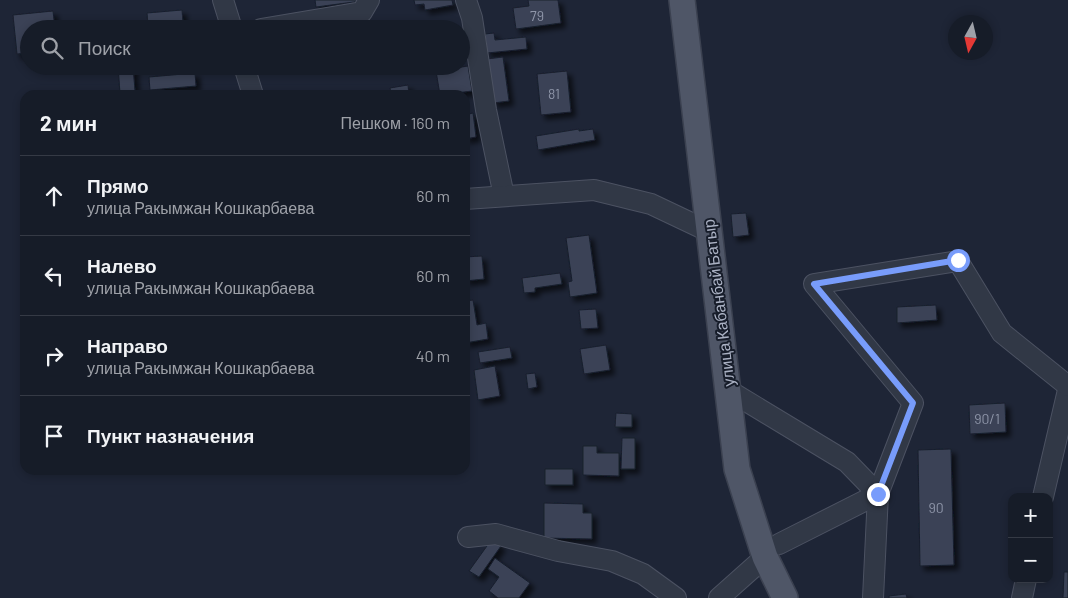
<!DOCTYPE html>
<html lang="ru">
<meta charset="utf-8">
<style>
:root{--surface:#161c28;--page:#232934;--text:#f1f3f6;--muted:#9ea1a8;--line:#353a45}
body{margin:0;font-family:Barlow,sans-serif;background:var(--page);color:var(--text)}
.controls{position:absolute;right:15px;bottom:15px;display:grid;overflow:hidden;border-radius:10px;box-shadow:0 2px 8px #0003}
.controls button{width:45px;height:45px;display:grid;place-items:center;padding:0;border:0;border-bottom:1px solid var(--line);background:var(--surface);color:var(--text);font:25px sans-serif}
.compass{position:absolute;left:948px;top:15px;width:45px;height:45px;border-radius:50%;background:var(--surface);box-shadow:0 2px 8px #0003;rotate:188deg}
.stop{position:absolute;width:15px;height:15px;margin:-11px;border:4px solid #789cfb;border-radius:50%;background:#fff}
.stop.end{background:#789cfb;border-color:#fff;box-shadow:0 1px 5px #0008}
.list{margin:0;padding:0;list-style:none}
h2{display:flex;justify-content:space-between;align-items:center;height:65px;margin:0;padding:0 20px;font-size:21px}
h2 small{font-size:16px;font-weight:400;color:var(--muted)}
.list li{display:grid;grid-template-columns:32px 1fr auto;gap:15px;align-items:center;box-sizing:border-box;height:80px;padding:0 20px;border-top:1px solid var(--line)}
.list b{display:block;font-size:19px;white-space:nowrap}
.list p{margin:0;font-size:16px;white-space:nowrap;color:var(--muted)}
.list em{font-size:16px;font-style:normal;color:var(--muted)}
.icon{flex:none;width:28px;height:28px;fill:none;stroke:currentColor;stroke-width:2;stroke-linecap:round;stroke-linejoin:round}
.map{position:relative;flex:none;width:1068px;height:598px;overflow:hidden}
.search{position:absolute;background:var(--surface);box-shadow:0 2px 8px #0003;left:20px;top:20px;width:450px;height:55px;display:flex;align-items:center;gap:12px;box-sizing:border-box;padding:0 18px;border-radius:28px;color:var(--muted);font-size:19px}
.panel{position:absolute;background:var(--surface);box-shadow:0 2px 8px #0003;left:20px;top:90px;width:450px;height:385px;border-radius:15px}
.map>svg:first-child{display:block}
.building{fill:#3a4357;stroke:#191f2d;filter:url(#shadow)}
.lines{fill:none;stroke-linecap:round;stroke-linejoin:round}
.minor-casing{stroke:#4c5262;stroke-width:22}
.major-casing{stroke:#3b4150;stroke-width:28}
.minor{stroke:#313846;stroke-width:20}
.major{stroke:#4f5667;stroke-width:25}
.route{stroke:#789cfb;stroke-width:6}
.labels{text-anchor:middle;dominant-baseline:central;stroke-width:4;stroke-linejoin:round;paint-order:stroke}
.number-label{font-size:14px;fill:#8f96a9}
.street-label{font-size:16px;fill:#abb2c4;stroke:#171d2a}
</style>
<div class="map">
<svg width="1068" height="598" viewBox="0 0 1068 598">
<defs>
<filter id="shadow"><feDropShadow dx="4.5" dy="4.5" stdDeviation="2.5" flood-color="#0009"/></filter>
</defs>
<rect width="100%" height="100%" fill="#1e2536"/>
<g class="building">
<path d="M315,0H360L361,1L316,7Z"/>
<path d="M414,0H452L453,5L425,10L424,4L415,5Z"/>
<path d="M528,0H558L561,23L516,29L513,8L529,6Z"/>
<path d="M182,10L183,22L148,25L147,13Z"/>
<path d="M53,11L55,29H29V53L17,54L13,15Z"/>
<path d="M441,24L442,29H430L429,26Z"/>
<path d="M461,30L465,51L461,52Z"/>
<path d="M494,33L495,40L526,37L527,49L487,53L485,34Z"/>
<path d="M503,57L509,101L493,103L487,59Z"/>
<path d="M118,66H133L135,91L120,93Z"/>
<path d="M468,66L472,91L440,95L436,71Z"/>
<path d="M567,71L571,112L541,115L537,74Z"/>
<path d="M195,73L196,86L150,90L149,77Z"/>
<path d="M408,85L409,95H391L390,88Z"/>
<path d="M473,113L476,137L465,139V115Z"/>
<path d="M579,129V131L593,129L595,140L538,150L536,136Z"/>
<path d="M746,213L749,235L733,237L731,214Z"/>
<path d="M589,235L597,293L570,297L568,282L572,281L566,238Z"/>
<path d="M482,256L484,279L465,281V257Z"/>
<path d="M560,273L562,284L535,288V292L524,293L522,278Z"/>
<path d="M473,300L477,325L486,323L488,339L465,343V301Z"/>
<path d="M936,305L937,320L897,323V307Z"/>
<path d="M596,309L598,328L581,329L579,310Z"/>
<path d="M606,345L610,370L584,374L580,349Z"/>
<path d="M510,347L512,358L480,363L478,352Z"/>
<path d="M495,366L500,396L478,400L474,370Z"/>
<path d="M535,373L537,387L528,389L526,374Z"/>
<path d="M1005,403L1006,432L970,434L969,405Z"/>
<path d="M616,413L632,414V427H615Z"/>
<path d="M622,438H635V469H621Z"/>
<path d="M583,446H597V453H619V476L583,475Z"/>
<path d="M951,449L954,565L920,566L918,450Z"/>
<rect x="545" y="469" width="28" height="16"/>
<path d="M544,503L583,504V513H592V539L544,538Z"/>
<path d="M492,539L501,546L479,577L469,571Z"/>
<path d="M495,558L530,583L519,598H498L489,591L499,577L488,569Z"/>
<path d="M1064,572H1068V598H1063Z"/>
<path d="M906,594L907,598H889V596Z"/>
</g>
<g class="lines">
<g class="minor-casing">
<g id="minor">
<path d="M223,0L232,29"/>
<path d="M466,0L472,18L486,110L504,196"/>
<path d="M261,29L362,12L369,0"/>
<path d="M244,66L253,95"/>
<path d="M465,199L594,190L651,204L710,232"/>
<path d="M728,390L847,462L878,494"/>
<path d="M1043,497L1068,390"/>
<path d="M468,537L496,534L558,551L612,561L643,574L676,598"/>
<path d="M779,544L878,494"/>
<path d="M719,598L765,557"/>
<path d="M873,598L878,494L913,403L814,284L958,261L1002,333L1068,386"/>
<path d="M1022,598L1026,579"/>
</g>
</g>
<g class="major-casing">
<path id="major" d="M682,0L737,469L765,557L785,598"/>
</g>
<use href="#minor" class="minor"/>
<use href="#major" class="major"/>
</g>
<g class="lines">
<path class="route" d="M878,494L913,403L814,284L958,260"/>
</g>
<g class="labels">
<g class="number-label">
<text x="537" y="15">79</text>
<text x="554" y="93">81</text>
<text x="987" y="418">90/1</text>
<text x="936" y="507">90</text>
</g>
<g class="street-label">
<text transform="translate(718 303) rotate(-97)">улица Кабанбай Батыр</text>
</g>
</g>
</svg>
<div class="controls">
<button>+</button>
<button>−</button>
</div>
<svg class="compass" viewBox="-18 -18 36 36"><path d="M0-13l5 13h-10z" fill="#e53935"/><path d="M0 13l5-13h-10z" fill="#9ea1a8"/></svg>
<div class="stop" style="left:958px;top:260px"></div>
<div class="stop end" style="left:878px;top:494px"></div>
<div class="search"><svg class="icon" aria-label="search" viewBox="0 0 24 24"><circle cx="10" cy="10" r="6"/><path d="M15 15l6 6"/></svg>Поиск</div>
<section class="panel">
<h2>2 мин<small>Пешком · 160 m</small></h2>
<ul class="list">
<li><svg class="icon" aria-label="ahead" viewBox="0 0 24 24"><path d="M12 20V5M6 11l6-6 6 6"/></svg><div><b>Прямо</b><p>улица Ракымжан Кошкарбаева</p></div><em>60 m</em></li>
<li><svg class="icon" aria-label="left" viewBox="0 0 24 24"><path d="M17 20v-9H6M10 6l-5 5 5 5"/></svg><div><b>Налево</b><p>улица Ракымжан Кошкарбаева</p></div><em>60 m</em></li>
<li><svg class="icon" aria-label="right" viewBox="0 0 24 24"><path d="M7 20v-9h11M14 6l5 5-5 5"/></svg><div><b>Направо</b><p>улица Ракымжан Кошкарбаева</p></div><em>40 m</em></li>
<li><svg class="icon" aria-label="arrive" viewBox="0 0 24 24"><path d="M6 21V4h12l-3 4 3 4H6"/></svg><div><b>Пункт назначения</b></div></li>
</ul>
</section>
</div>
